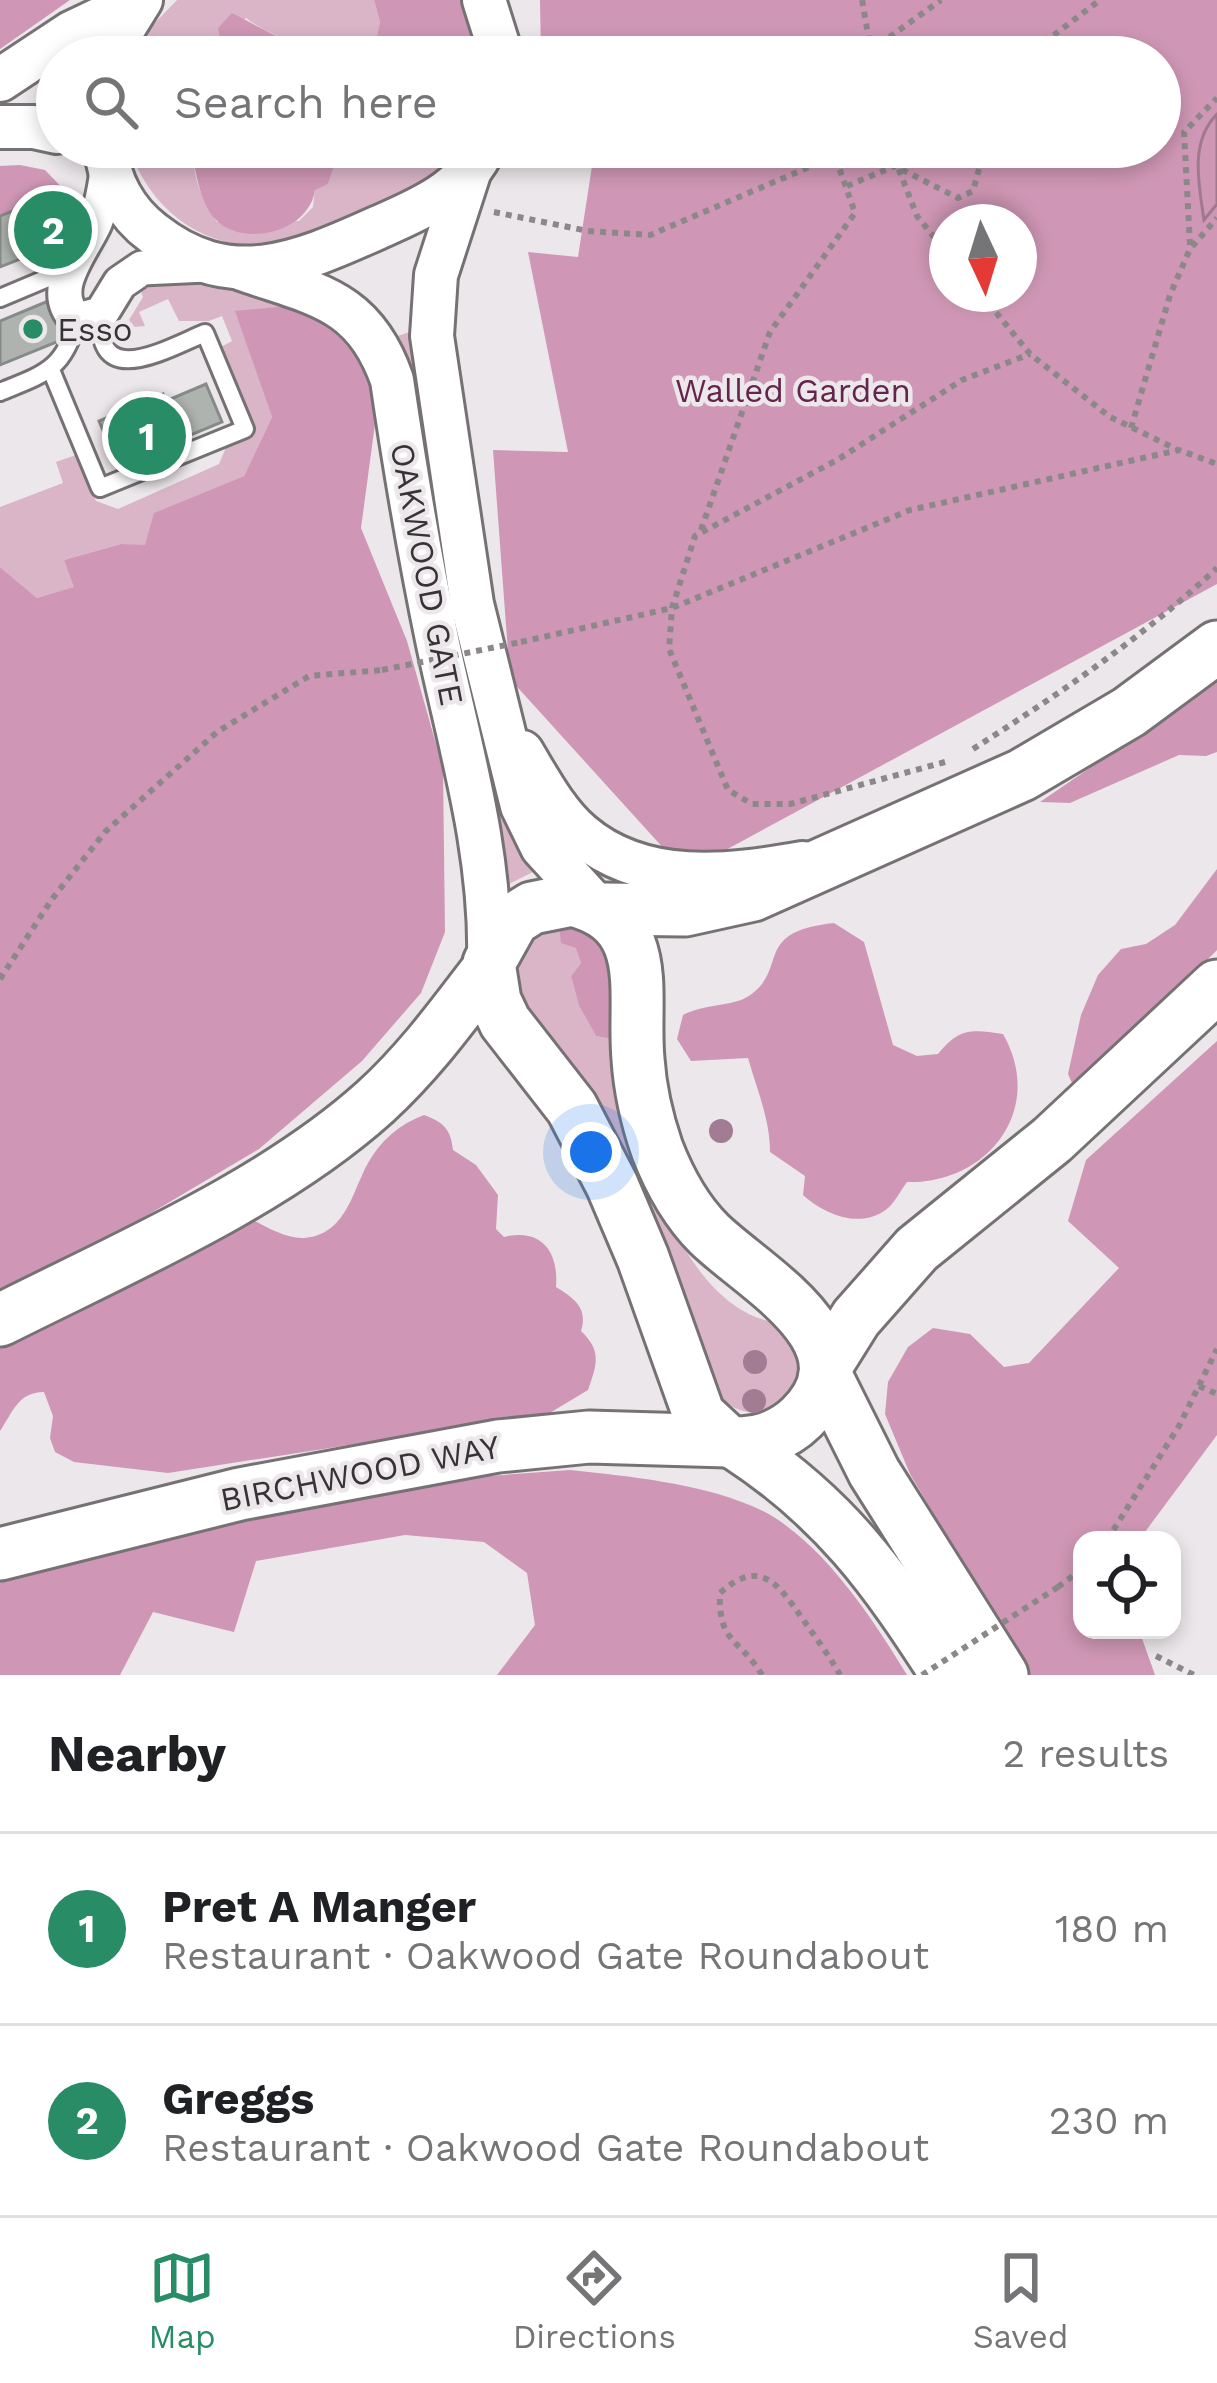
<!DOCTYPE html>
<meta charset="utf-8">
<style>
:root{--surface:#fff;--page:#f2f2f2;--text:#202124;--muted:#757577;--line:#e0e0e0;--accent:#288c67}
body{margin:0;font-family:"Work Sans",sans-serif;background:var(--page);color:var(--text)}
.controls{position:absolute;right:36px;bottom:36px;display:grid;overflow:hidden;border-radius:24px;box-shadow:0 6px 18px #0003}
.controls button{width:108px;height:108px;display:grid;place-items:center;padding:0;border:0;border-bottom:3px solid var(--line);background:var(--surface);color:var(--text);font:60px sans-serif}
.compass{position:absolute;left:929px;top:204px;width:108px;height:108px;border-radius:50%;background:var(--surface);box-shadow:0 6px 18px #0003;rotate:176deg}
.you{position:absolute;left:591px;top:1152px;width:42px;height:42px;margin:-30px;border:9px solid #fff;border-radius:50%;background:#1a73e8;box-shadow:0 0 0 18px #1a73e833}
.badge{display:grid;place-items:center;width:78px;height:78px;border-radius:50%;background:var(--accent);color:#fff;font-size:39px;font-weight:700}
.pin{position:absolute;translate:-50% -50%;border:6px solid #fff;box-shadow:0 3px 12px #0006}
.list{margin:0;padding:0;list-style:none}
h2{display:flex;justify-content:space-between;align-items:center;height:156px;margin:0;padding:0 48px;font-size:51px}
h2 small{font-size:39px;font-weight:400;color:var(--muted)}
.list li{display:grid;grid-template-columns:78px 1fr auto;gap:36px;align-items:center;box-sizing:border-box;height:192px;padding:0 48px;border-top:3px solid var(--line)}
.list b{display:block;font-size:45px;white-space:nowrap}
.list p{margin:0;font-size:39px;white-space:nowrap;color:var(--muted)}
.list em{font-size:39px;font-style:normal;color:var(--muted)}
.icon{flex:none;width:66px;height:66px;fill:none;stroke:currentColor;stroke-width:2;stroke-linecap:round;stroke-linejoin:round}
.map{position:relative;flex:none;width:1217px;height:1675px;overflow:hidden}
.search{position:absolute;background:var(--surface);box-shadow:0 6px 18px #0003;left:36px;right:36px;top:36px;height:132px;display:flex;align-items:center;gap:30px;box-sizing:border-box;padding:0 42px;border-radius:66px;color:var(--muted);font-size:45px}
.sheet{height:540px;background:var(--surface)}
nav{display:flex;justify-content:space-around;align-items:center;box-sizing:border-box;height:168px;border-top:3px solid var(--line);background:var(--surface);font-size:33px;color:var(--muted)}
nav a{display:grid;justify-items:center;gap:6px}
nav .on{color:var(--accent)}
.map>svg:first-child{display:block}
.green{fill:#d9b5c7}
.forest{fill:#cf97b5;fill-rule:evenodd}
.water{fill:#ce97b4;stroke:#a0798e;stroke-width:3}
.building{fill:#aeb3b0;stroke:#868b89;stroke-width:3}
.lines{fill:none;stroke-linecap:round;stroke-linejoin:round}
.service-casing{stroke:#767274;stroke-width:22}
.minor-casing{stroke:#767274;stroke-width:39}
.tertiary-casing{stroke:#767274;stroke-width:48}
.primary-casing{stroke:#767274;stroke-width:57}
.path{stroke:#8c888a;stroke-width:6;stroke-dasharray:6 6;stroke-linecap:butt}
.service{stroke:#fff;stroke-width:16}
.minor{stroke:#fff;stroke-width:33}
.tertiary{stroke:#fff;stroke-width:42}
.primary{stroke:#fff;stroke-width:51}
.path-bridge{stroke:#8c888a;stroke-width:6;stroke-dasharray:6 6;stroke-linecap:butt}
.tree{fill:#a27c93}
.poi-dot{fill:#288c67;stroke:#ece7ea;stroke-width:4.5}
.labels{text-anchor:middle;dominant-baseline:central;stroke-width:9;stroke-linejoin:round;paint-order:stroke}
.poi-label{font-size:33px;fill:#353334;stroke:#ece7ea;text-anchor:start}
.park-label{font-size:33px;fill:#65244b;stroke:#ece7ea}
.street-label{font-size:33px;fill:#353334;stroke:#ece7ea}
</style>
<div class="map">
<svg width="1217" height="1675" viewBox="0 0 1217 1675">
<rect width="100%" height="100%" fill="#ece7ea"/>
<g class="green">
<path d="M177,0H374L380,22L376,56L307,55C299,44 262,31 246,18C238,26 229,40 219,44C192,55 162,57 134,57L150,28Z"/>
<path d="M129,147H196C188,170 204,203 217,222L299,221L313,207L315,189L328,184L341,147H462C434,180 402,194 364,213C348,221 331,231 314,237C233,264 156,229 129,147Z"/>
<path d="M149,282H196L296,305L236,312L272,417L244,476L155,513L145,546L121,544L64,560L75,587L37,598L0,567V507L63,483L56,462L76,455L96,501L118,509L219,464L227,445L248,423V411L221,347L232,341L222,316L209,321H179L168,299L139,312L145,326L133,327L129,320L143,297L140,289Z"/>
<path d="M415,330L537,870L509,884L499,820L449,612L395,337Z"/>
<path d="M559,926L577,948L581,963L571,976L579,1006L596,1036L617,1040L669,1221C692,1266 729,1321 784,1323C789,1337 800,1354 799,1369C799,1397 762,1422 735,1408C723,1402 717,1391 710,1380L514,997C511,960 524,938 559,926Z"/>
</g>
<g class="forest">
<path d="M0,0H70L0,49Z"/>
<path d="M374,0H470L487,57H373L380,22Z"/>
<path d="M540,0H1217V584L685,872L510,679L493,450L568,452L528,252L578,257L592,166L564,147H1160V57H541ZM947,222H1019V294H947Z"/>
<path d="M232,13L317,57H177L186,50L221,44L218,28Z"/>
<path d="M196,147H341L328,184L315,190C309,233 242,248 215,219C200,202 197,176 192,155Z"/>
<path d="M20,165L45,170L67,193L59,202L0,228V166Z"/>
<path d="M296,305L338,326L360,354L377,409L361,528L407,641L443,769L445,932L421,993L362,1061L259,1149L119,1232L0,1292V567L37,598L74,587L64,560L121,544L145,545L154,513L244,476L272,417L235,311Z"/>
<path d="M1217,681V752L1206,756L1179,755L1070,803L1040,802Z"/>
<path d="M1217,869V950L1076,1092L1068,1074L1081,1015L1098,975L1121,949L1146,944L1175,925Z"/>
<path d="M834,923L864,942L893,1045L917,1056L938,1054C959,1028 971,1029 1003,1034C1046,1109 988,1184 907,1182C901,1190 895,1202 888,1208C862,1230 825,1215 803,1195L805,1176L770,1152C770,1119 757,1090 748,1058L691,1061L677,1039L683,1015C704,1004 733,1006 747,997C791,970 750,932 834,923Z"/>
<path d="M559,926L581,928L608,946L617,1040L596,1036L579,1006L571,976L581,963L576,948L561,943Z"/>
<path d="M1217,1041V1435L1139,1540H1082V1630H1139L1155,1675H1029L910,1474L885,1414L888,1382L908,1347L933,1328L970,1334L1004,1367L1029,1363L1119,1268L1068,1221L1086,1160Z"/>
<path d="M424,1115C443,1122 451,1129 453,1150L476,1165L498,1195L496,1229L504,1237C540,1228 559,1250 556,1287C575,1299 588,1308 581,1331C602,1351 597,1364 588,1390L548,1414L168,1473L74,1462L55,1452L50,1438L53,1416L44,1392C18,1392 13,1412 0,1431V1340L251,1219C267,1227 286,1239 304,1238C346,1235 352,1192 368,1163C381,1140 400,1124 424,1115Z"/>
<path d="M570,1470C632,1477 694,1482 752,1506C816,1532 872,1617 907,1675H497L535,1625L527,1573L484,1542L405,1535L256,1561L234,1632L153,1612L120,1675H0V1574L121,1539L466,1471L488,1476Z"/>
</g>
<path class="water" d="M1217,114V204L1204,220C1199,185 1189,142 1217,114Z"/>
<g class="building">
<path d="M48,197L66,241L0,267V216Z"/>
<path d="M53,299L69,337L0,365V321Z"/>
<path d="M206,384L222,422L152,451L158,463L143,470L140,462L130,466L123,449L113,454L99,421L163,394L166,401Z"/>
</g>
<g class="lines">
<g class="service-casing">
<g id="service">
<path d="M0,298L69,269"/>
<path d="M51,370L100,488L245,429L205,333C166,349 94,392 101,314"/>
<path d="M0,392C44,374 64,370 77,320"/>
</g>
</g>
<g class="minor-casing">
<path id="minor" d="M108,165C105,184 103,204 95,223C82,252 46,291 77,320L101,314L120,283L142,268L206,265"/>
</g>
<g class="tertiary-casing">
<g id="tertiary">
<path d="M484,0L502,57"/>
<path d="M113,57L123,29L141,0"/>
<path d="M0,80L71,33L140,0"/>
<path d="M0,127H34L57,132"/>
<path d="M106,147C108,181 126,213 153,233C229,293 297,264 377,228C418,210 465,191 484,147"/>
<path d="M469,173L436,275L432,336L472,604L522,806L542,847L596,906"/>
<path d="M242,269C316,295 364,299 392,380C405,469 420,557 438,644C461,751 492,853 489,963"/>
<path d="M522,752C539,780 556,813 581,834C643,887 729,876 803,863"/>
</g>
</g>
<g class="primary-casing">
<g id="primary">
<path d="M572,900C657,921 632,994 638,1059C640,1090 647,1120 657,1149C669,1180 685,1210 709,1234C755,1279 876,1342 802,1417C783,1436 753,1447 727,1441L699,1415L643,1258L612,1185L572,1108L505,1022L495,1001L489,963L513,920L532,908Z"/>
<path d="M601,909L685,910L753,895L1022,775L1129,712L1217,647"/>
<path d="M0,1320C123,1258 273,1194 375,1102C419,1062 453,1015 489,968"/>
<path d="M826,1366L856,1318L917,1249L1052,1140L1217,986"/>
<path d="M825,1374L874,1472L1002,1675"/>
<path d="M735,1443C835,1508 884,1577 947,1675"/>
<path d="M0,1554L240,1494L498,1446L589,1437L727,1441"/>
</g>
</g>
<g class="path">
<path d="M862,0L872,57"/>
<path d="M870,51L941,0"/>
<path d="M1025,57L1100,0"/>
<path d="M890,147L917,216L947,253"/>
<path d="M847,186L895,166L958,198L973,191L985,147"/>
<path d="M494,212L588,231L650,235L835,156L891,152"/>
<path d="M1190,245L1184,132L1217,98"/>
<path d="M981,294L1030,354L1110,417L1176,449"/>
<path d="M1131,428L1170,295L1190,249L1217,218"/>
<path d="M701,530L770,332L855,213L835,156"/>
<path d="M521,642L672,608L910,510L1179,450L1217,464"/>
<path d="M973,749C1059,694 1142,638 1217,568"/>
<path d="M945,762L790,804H752L728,790L669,649L672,608L695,536L837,460L962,380L1030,354"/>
<path d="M0,979L52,899L105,832L217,732L309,676L382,670"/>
<path d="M1199,1386L1217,1394"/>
<path d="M1107,1540L1179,1426L1217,1349"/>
<path d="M1058,1587L1082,1569"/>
<path d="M1156,1656L1194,1675"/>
<path d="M762,1675C740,1638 718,1644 720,1593C760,1557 778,1584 802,1618C815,1637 829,1655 840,1675"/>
</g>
<use href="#service" class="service"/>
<use href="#minor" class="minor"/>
<use href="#tertiary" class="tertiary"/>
<use href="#primary" class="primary"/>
<g class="path-bridge">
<path d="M382,670L521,642"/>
<path d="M922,1675L1058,1587"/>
</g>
</g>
<g class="tree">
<circle cx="721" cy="1131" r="12"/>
<circle cx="755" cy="1362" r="12"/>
<circle cx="754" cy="1401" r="12"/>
</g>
<circle class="poi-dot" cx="33" cy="329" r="12"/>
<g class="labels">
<g class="poi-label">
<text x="57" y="329">Esso</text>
</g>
<g class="park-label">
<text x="793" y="390">Walled Garden</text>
</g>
<g class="street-label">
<text transform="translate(427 574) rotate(79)">OAKWOOD GATE</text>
<text transform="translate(360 1473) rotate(-11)">BIRCHWOOD WAY</text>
</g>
</g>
</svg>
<div class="controls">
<button><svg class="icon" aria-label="locate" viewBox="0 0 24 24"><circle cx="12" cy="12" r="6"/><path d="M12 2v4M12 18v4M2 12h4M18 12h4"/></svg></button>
</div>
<svg class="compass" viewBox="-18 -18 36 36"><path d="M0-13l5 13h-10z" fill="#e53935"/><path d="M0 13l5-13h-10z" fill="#757577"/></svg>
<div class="you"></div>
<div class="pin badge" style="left:147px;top:436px">1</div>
<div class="pin badge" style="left:53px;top:230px">2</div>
<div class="search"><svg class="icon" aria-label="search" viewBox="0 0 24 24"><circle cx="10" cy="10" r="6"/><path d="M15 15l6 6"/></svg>Search here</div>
</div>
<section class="sheet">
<h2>Nearby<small>2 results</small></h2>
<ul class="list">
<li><span class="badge">1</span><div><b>Pret A Manger</b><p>Restaurant · Oakwood Gate Roundabout</p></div><em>180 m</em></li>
<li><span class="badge">2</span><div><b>Greggs</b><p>Restaurant · Oakwood Gate Roundabout</p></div><em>230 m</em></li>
</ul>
</section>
<nav>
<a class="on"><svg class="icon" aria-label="map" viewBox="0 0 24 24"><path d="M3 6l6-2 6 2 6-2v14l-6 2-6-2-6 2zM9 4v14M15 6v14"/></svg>Map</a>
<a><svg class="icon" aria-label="directions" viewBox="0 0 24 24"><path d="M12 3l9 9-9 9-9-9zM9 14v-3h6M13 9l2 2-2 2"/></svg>Directions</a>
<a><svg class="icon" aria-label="saved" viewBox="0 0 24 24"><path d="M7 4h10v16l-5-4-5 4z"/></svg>Saved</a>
</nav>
